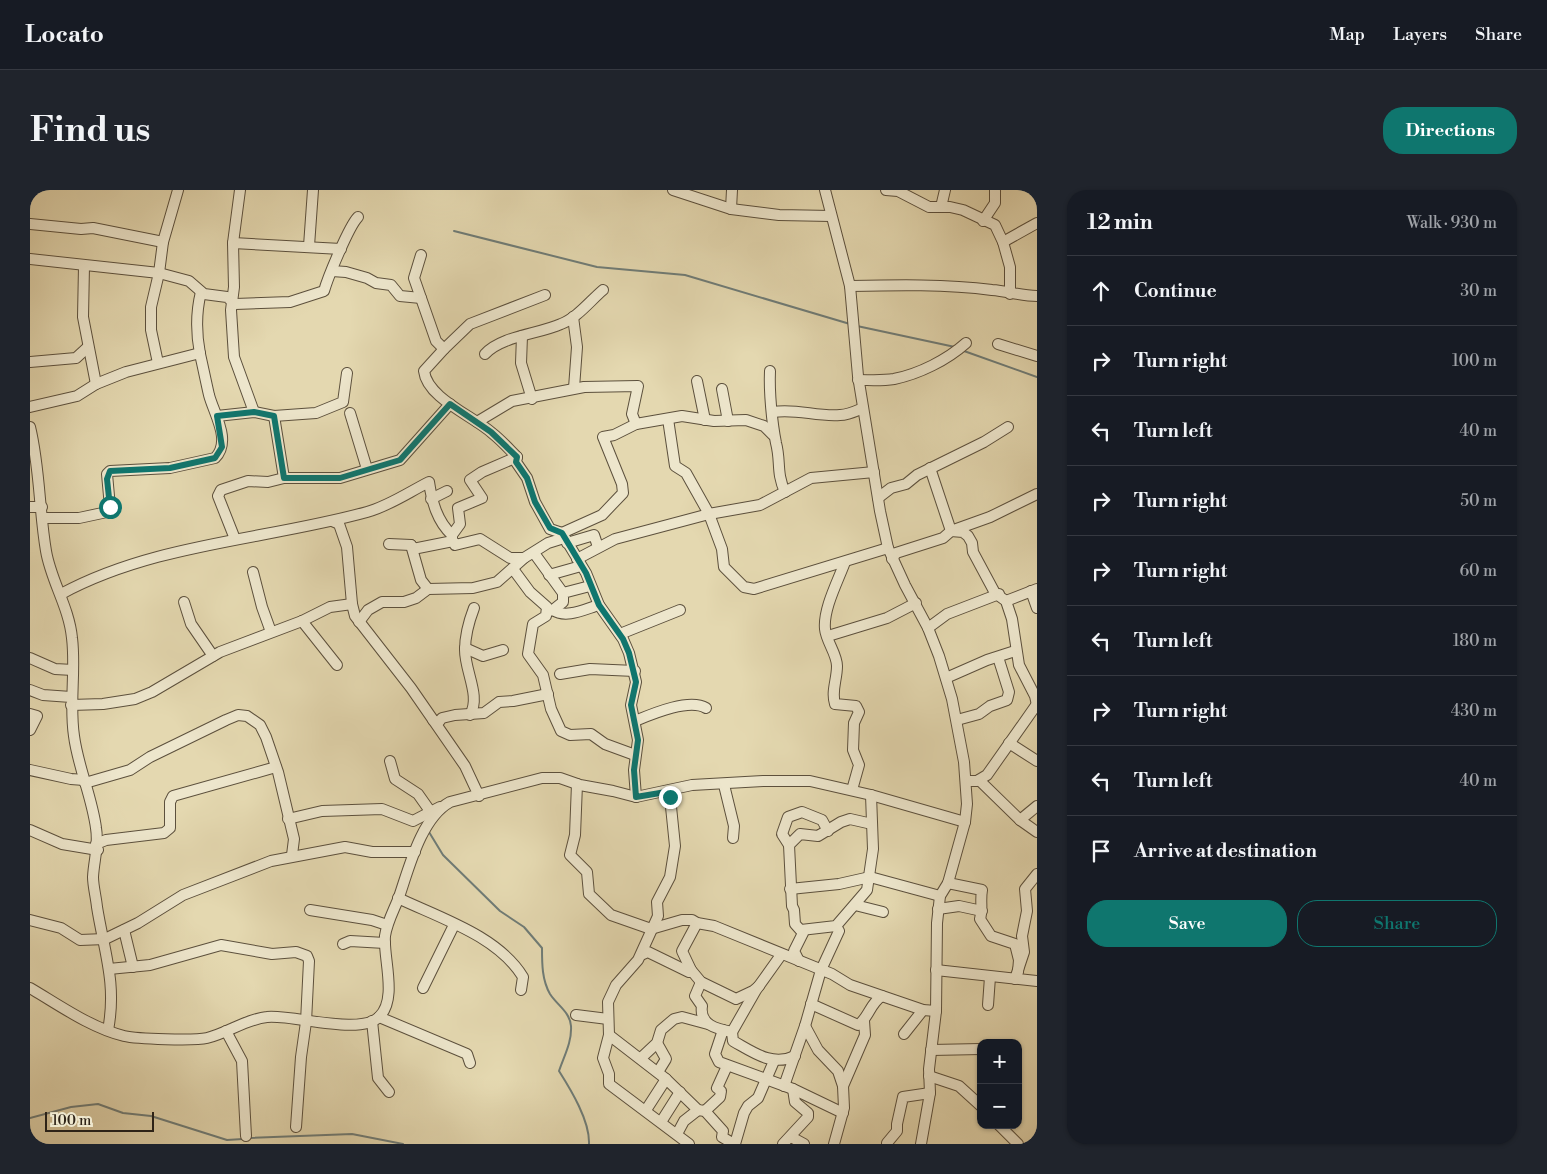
<!DOCTYPE html>
<meta charset="utf-8">
<style>
:root{--surface:#171b24;--page:#20242c;--text:#f1f3f6;--muted:#9ea1a6;--line:#363941;--accent:#0f766e}
body{margin:0;font-family:"Libre Bodoni",serif;background:var(--page);color:var(--text)}
.controls{position:absolute;right:15px;bottom:15px;display:grid;overflow:hidden;border-radius:10px;box-shadow:0 1px 4px #0004}
.controls button{width:45px;height:45px;display:grid;place-items:center;padding:0;border:0;border-bottom:1px solid var(--line);background:var(--surface);color:var(--text);font:25px sans-serif}
.scale{position:absolute;left:15px;bottom:12px;width:109px;box-sizing:border-box;padding-left:5px;border:2px solid #2e2317;border-top:0;font-size:14px;line-height:18px;white-space:nowrap;color:#2e2317;-webkit-text-stroke:4px #ede6cc;paint-order:stroke}
.stop{position:absolute;width:15px;height:15px;margin:-11px;border:4px solid #0f766e;border-radius:50%;background:#fff}
.stop.end{background:#0f766e;border-color:#fff;box-shadow:0 1px 5px #0008}
.list{margin:0;padding:0;list-style:none}
h2{display:flex;justify-content:space-between;align-items:center;height:65px;margin:0;padding:0 20px;font-size:21px}
h2 small{font-size:16px;font-weight:400;color:var(--muted)}
.list li{display:grid;grid-template-columns:32px 1fr auto;gap:15px;align-items:center;box-sizing:border-box;height:70px;padding:0 20px;border-top:1px solid var(--line)}
.list b{display:block;font-size:19px;white-space:nowrap}
.list em{font-size:16px;font-style:normal;color:var(--muted)}
.actions{display:flex;gap:10px;padding:15px 20px}
.actions a{flex:1;padding:11px 0;border:1px solid var(--accent);border-radius:20px;text-align:center;font-size:18px;color:var(--accent)}
.actions .main{background:var(--accent);color:#fff}
.icon{flex:none;width:28px;height:28px;fill:none;stroke:currentColor;stroke-width:2;stroke-linecap:round;stroke-linejoin:round}
.map{position:relative;flex:none;width:1007px;height:954px;overflow:hidden;border-radius:20px}
header{display:flex;align-items:center;gap:30px;box-sizing:border-box;height:70px;padding:0 25px;background:var(--surface);border-bottom:1px solid var(--line)}
header strong{font-size:24px}
nav{display:flex;gap:28px;margin-inline-start:auto;font-size:18px}
.intro{display:flex;align-items:center;justify-content:space-between;box-sizing:border-box;height:120px;padding:0 30px}
h1{margin:0;font-size:35px}
.button{padding:12px 22px;border-radius:20px;background:var(--accent);color:#fff;font-size:18px;font-weight:700}
main{display:flex;gap:30px;padding:0 30px}
aside{flex:1;background:var(--surface);border-radius:20px;box-shadow:0 1px 4px #0004}
.map>svg:first-child{display:block}
.lines{fill:none;stroke-linecap:round;stroke-linejoin:round}
.stream{stroke:#6f7c77;stroke-width:2}
.minor-casing{stroke:#5c503d;stroke-width:12}
.minor{stroke:#ede6cc;stroke-width:10}
.route{stroke:#0f766e;stroke-width:6}
</style>
<header>
<strong>Locato</strong>
<nav><a>Map</a><a>Layers</a><a>Share</a></nav>
</header>
<div class="intro"><h1>Find us</h1><a class="button">Directions</a></div>
<main>
<div class="map">
<svg width="1007" height="954" viewBox="0 0 1007 954">
<rect width="100%" height="100%" fill="#e4d8b0"/>
<filter id="stains"><feTurbulence type="fractalNoise" baseFrequency=".004" numOctaves="4"/><feColorMatrix values="0 0 0 0 .2 0 0 0 0 .09 0 0 0 0 .02 0 0 0 .5 -.17"/></filter>
<radialGradient id="worn" r=".72"><stop offset=".6" stop-color="#630" stop-opacity="0"/><stop offset="1" stop-color="#630" stop-opacity=".3"/></radialGradient>
<g class="lines">
<g class="stream">
<path d="M424,41L567,77L655,85L820,134"/>
<path d="M827,136L925,157"/>
<path d="M934,161L1007,187"/>
<path d="M399,642L413,665L470,721L494,737L512,758C512,774 512,790 520,804C527,815 540,822 541,836C542,852 534,866 529,881C541,900 560,931 559,954"/>
<path d="M0,928L41,917L68,914L93,923L121,926L197,950L213,949"/>
<path d="M220,948L322,944L373,954"/>
</g>
<g class="minor-casing">
<g id="minor">
<path d="M210,0L203,53L204,97L201,120L204,167L224,222"/>
<path d="M643,0L701,19L749,25L801,26"/>
<path d="M795,0L820,96L828,186L850,321L858,358L875,395L898,438L909,466L922,509L934,572L937,614L935,632L918,693L910,706L907,733L906,821L899,879L900,903L891,954"/>
<path d="M856,0L868,1L899,17H920L933,20L965,35L973,52L980,77V104"/>
<path d="M911,17L915,0"/>
<path d="M701,19L702,0"/>
<path d="M953,31L965,13V1"/>
<path d="M0,34L51,39L63,38L133,52"/>
<path d="M973,52L1007,33"/>
<path d="M203,53L311,59"/>
<path d="M279,56L283,0"/>
<path d="M391,65L384,88L406,151L414,159L394,181C397,208 443,226 462,243C471,250 479,259 487,267L486,272L497,288L505,312L520,339L532,343L556,383L569,415L593,449L599,463L606,492L601,515L608,550L604,580L606,607"/>
<path d="M0,69L129,83L159,91L174,104L197,107L205,114L260,112L294,101C298,87 319,36 328,27"/>
<path d="M54,76L53,127L66,194"/>
<path d="M302,81L316,82L337,88L346,93L361,95L370,106L391,108"/>
<path d="M820,96C867,95 915,94 962,100C977,101 991,106 1007,106"/>
<path d="M543,127L547,157L544,198"/>
<path d="M492,146L491,173L502,209"/>
<path d="M968,154L1007,166"/>
<path d="M414,159L440,134L515,105"/>
<path d="M455,164C471,146 509,144 531,134C547,128 560,111 573,100"/>
<path d="M0,172L46,168L58,157"/>
<path d="M128,173L121,140V117L129,83L133,52L148,0"/>
<path d="M740,181C739,202 742,233 746,253C751,272 746,282 755,302"/>
<path d="M828,190C840,190 852,191 864,189C889,184 917,170 936,153"/>
<path d="M667,191L675,230"/>
<path d="M692,199L698,231"/>
<path d="M0,217L47,206L66,194L96,182L170,163"/>
<path d="M743,222C766,218 787,227 810,225C818,225 826,221 833,218"/>
<path d="M320,223L337,279"/>
<path d="M187,226L224,222L244,226L286,223L313,212L317,183"/>
<path d="M244,226L254,288"/>
<path d="M638,229L645,276L656,283L679,324L692,359L694,377L714,397L724,399L858,358"/>
<path d="M447,232L482,211L554,197L608,196L602,224L606,234"/>
<path d="M0,237C10,278 9,320 16,361C21,391 39,417 42,448C46,481 39,513 44,546C48,577 62,607 66,638C69,656 64,669 63,687C63,696 66,707 67,717C74,761 87,794 78,840"/>
<path d="M900,278L921,341L933,342L938,346L942,353L943,362L965,403L976,411L982,429L989,475L1005,506L1007,515"/>
<path d="M848,308L861,298L876,294L887,285L954,252L978,237"/>
<path d="M401,309L417,301"/>
<path d="M0,317H12"/>
<path d="M12,328H49L77,322L80,317L77,284L80,281L140,278L185,268C202,251 184,224 179,205C176,192 173,177 170,164C166,143 166,122 171,102"/>
<path d="M302,331L309,334L317,357L322,414L325,426L381,498L435,576L449,606"/>
<path d="M532,343L572,325L593,303L592,294L573,247L584,245L606,234L652,226L684,231L716,230L734,236L743,245"/>
<path d="M205,349L188,306L191,300L218,291L238,292L254,288H310L370,270L420,214"/>
<path d="M422,350V345L430,334L428,318L452,308L440,290L452,282L487,267"/>
<path d="M537,353L564,345L568,357"/>
<path d="M359,354L381,355L383,359L423,351L425,355L450,349L480,368H494"/>
<path d="M381,355L391,390L398,399"/>
<path d="M504,363L533,403"/>
<path d="M547,369L585,349L679,324L730,315L781,288L844,282"/>
<path d="M862,369L866,363L913,348L921,341L960,327L1007,304"/>
<path d="M815,372C808,391 793,419 795,439C796,451 807,464 807,476C807,490 801,501 805,514L826,516L829,522L824,533L823,560L829,575L822,600"/>
<path d="M483,379L500,402L517,417L516,426L503,434L498,464L513,485L521,519L531,541L540,545L561,544L575,554L605,565"/>
<path d="M223,382L232,417L241,442"/>
<path d="M519,385L551,376"/>
<path d="M1001,401L1007,418"/>
<path d="M31,404C125,353 236,350 337,322C359,316 379,302 399,292C402,312 407,331 422,345"/>
<path d="M976,411L1007,399"/>
<path d="M154,412L161,434L183,466"/>
<path d="M523,420C536,429 555,419 569,415"/>
<path d="M518,421L523,420L533,412V403L560,396"/>
<path d="M272,431L307,475"/>
<path d="M329,432L338,420L352,412H374L386,408L398,399L443,398L467,392L494,368L518,353L534,348"/>
<path d="M898,438L917,424L969,404"/>
<path d="M590,444L650,420"/>
<path d="M798,446L857,428L886,413"/>
<path d="M435,458L453,466L473,460"/>
<path d="M0,468L25,479L43,480"/>
<path d="M530,484L560,479L605,481"/>
<path d="M916,488L957,470L985,461"/>
<path d="M0,500L13,505L41,507"/>
<path d="M41,515L73,514L105,509L122,502L190,462L272,431L300,417L322,414"/>
<path d="M0,524L7,526L0,540"/>
<path d="M440,525C451,506 435,482 435,460C435,446 439,431 444,418"/>
<path d="M403,530L408,533L412,528L425,525L454,523L469,512L483,511L518,504"/>
<path d="M927,530L949,524L960,516L977,510L979,502L968,467"/>
<path d="M605,531C622,524 659,508 676,518"/>
<path d="M979,553L1007,571"/>
<path d="M360,571L365,589L388,604L400,621"/>
<path d="M0,580L41,589L54,590"/>
<path d="M949,590L990,630L1007,642"/>
<path d="M936,591H947L957,585L1007,514"/>
<path d="M55,593L100,580L120,567L196,530L208,525L217,526L230,535L236,547L248,582L264,649L262,665"/>
<path d="M547,594L545,645L540,665L557,682L559,704L581,725L621,739L652,730H662L667,733L684,736L802,784L820,795L893,820L906,821"/>
<path d="M694,595L704,636L703,648"/>
<path d="M642,601L640,607L645,656L640,687L627,712L628,726L608,770L586,795L578,812L579,845L573,868L579,884V894L659,954"/>
<path d="M258,629L292,621L352,619L383,631L410,617"/>
<path d="M990,630L1007,616"/>
<path d="M0,640L32,654L68,660"/>
<path d="M66,654L76,650L134,643L140,638V612L143,606L246,577"/>
<path d="M759,655L752,644L758,627L772,622L792,630L798,641"/>
<path d="M918,693L952,700C950,711 953,719 950,729L961,746L985,754L989,770L988,782"/>
<path d="M760,699L809,694L840,687L910,706"/>
<path d="M368,708C410,728 468,746 493,787L491,800"/>
<path d="M825,715L853,722"/>
<path d="M908,719L929,716L952,721"/>
<path d="M280,720L342,730L357,735"/>
<path d="M0,730L31,738L50,750L75,749L108,733L153,705L241,671L315,657L342,662H385"/>
<path d="M94,740L103,777"/>
<path d="M771,740L806,736L837,700L843,659L841,605"/>
<path d="M313,754L320,751L355,753"/>
<path d="M611,765L618,762L659,782L661,780L671,792L706,809L723,801L729,796"/>
<path d="M769,771L764,761L773,743L765,734L764,720L762,716L759,655L770,644L788,646L811,632L820,629L842,634"/>
<path d="M79,779L120,775L191,755L242,764L266,762L277,766L279,771L276,832L271,867L266,937"/>
<path d="M661,780L652,761L667,733"/>
<path d="M906,780L1007,791"/>
<path d="M985,789L994,762L992,746L997,721L995,699L1007,684"/>
<path d="M671,792L665,806L672,816C669,835 687,839 702,842L703,851C723,862 742,877 765,866"/>
<path d="M0,798C29,815 61,838 94,846C107,849 164,851 177,848C198,843 216,829 237,827C262,824 330,846 349,827C368,809 353,768 355,746C357,732 364,720 369,707C379,678 391,628 420,612L512,588H530L550,595L583,601L606,607L662,595L733,591H780L841,605L935,632"/>
<path d="M393,798L424,735"/>
<path d="M781,814L828,835C839,828 840,813 852,806"/>
<path d="M958,815L960,787"/>
<path d="M546,825L578,829"/>
<path d="M349,827L437,864L440,873"/>
<path d="M342,831L348,888L359,902"/>
<path d="M775,836L788,860L808,881L813,896L814,918L804,954"/>
<path d="M693,840L685,864L689,872L763,899L813,923"/>
<path d="M196,841L212,871L216,946"/>
<path d="M702,842L726,800L751,765"/>
<path d="M874,844L893,820"/>
<path d="M579,845L636,889L668,920L675,921L693,941L692,947L704,954"/>
<path d="M627,853L636,869L628,882"/>
<path d="M901,860L951,859"/>
<path d="M611,868L627,853L631,840L644,829L652,827L678,834"/>
<path d="M899,886L929,896L951,916"/>
<path d="M754,896L775,836L791,780L809,741L806,736"/>
<path d="M813,896L835,845L834,831"/>
<path d="M616,920L636,889"/>
<path d="M675,921L690,907L691,901L687,898L697,876"/>
<path d="M631,932L650,902"/>
<path d="M969,935L988,954"/>
<path d="M647,944L654,931L668,920"/>
<path d="M761,947L774,954"/>
<path d="M857,953L867,941V934L873,907L900,903"/>
<path d="M705,954L714,923L718,916L728,908L744,871"/>
<path d="M753,954L778,927V923L765,912L763,899"/>
</g>
</g>
<use href="#minor" class="minor"/>
</g>
<g class="lines">
<path class="route" d="M80,317L77,289L80,281L140,278L185,268L192,257L187,226L224,222L244,226L254,288H310L370,270L420,214L461,242L487,267L486,272L497,288L505,312L520,338L532,343L556,383L569,415L593,449L599,463L606,492L601,515L608,550L604,580L606,607L642,601L640,607"/>
</g>
<rect width="100%" height="100%" filter="url(#stains)"/>
<rect width="100%" height="100%" fill="url(#worn)"/>
</svg>
<div class="controls">
<button>+</button>
<button>−</button>
</div>
<div class="scale">100 m</div>
<div class="stop" style="left:80px;top:317px"></div>
<div class="stop end" style="left:640px;top:607px"></div>
</div>
<aside>
<h2>12 min<small>Walk · 930 m</small></h2>
<ul class="list">
<li><svg class="icon" aria-label="ahead" viewBox="0 0 24 24"><path d="M12 20V5M6 11l6-6 6 6"/></svg><div><b>Continue</b></div><em>30 m</em></li>
<li><svg class="icon" aria-label="right" viewBox="0 0 24 24"><path d="M7 20v-9h11M14 6l5 5-5 5"/></svg><div><b>Turn right</b></div><em>100 m</em></li>
<li><svg class="icon" aria-label="left" viewBox="0 0 24 24"><path d="M17 20v-9H6M10 6l-5 5 5 5"/></svg><div><b>Turn left</b></div><em>40 m</em></li>
<li><svg class="icon" aria-label="right" viewBox="0 0 24 24"><path d="M7 20v-9h11M14 6l5 5-5 5"/></svg><div><b>Turn right</b></div><em>50 m</em></li>
<li><svg class="icon" aria-label="right" viewBox="0 0 24 24"><path d="M7 20v-9h11M14 6l5 5-5 5"/></svg><div><b>Turn right</b></div><em>60 m</em></li>
<li><svg class="icon" aria-label="left" viewBox="0 0 24 24"><path d="M17 20v-9H6M10 6l-5 5 5 5"/></svg><div><b>Turn left</b></div><em>180 m</em></li>
<li><svg class="icon" aria-label="right" viewBox="0 0 24 24"><path d="M7 20v-9h11M14 6l5 5-5 5"/></svg><div><b>Turn right</b></div><em>430 m</em></li>
<li><svg class="icon" aria-label="left" viewBox="0 0 24 24"><path d="M17 20v-9H6M10 6l-5 5 5 5"/></svg><div><b>Turn left</b></div><em>40 m</em></li>
<li><svg class="icon" aria-label="arrive" viewBox="0 0 24 24"><path d="M6 21V4h12l-3 4 3 4H6"/></svg><div><b>Arrive at destination</b></div></li>
</ul>
<div class="actions"><a class="main">Save</a><a>Share</a></div>
</aside>
</main>
